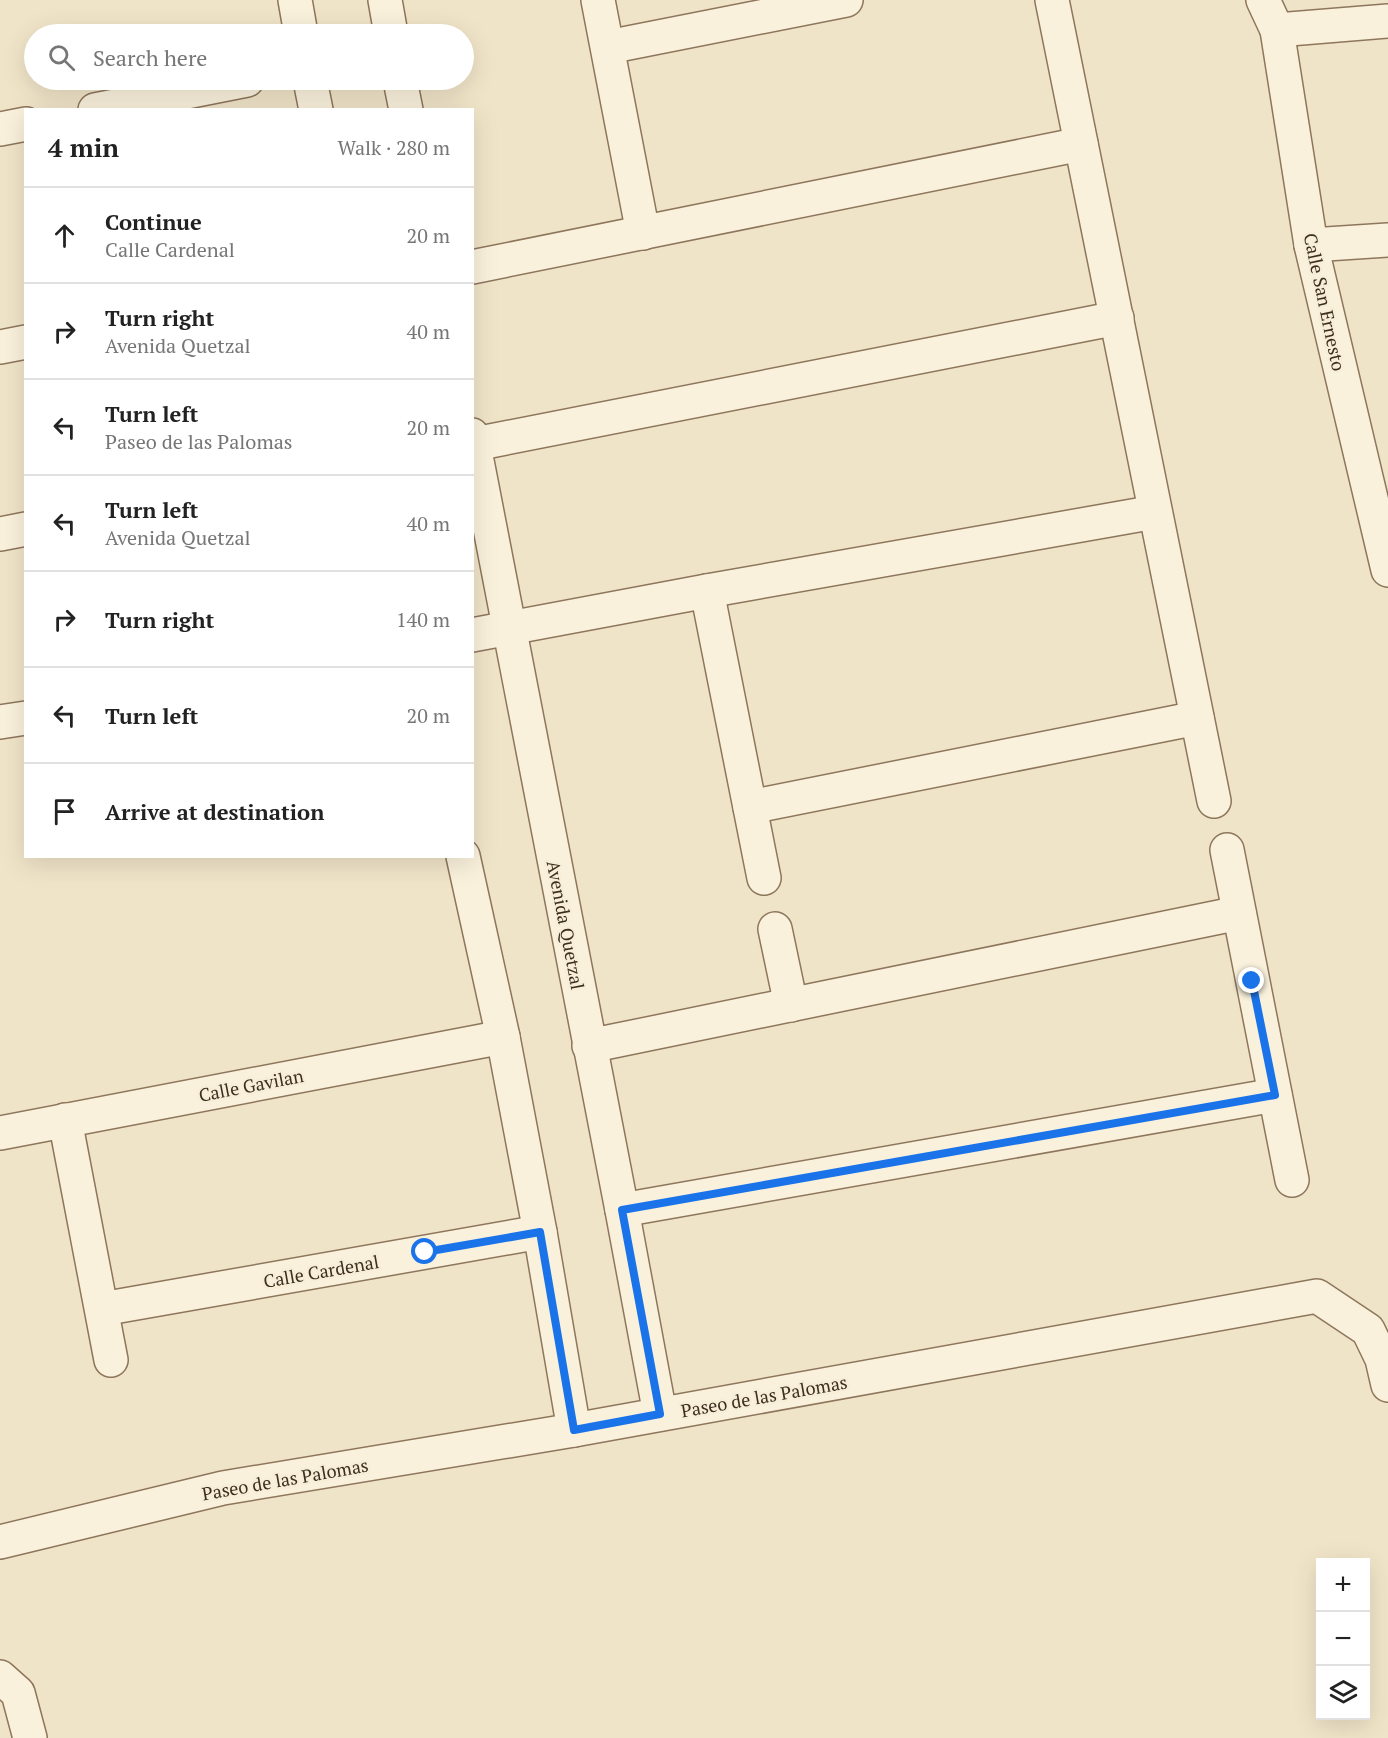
<!DOCTYPE html>
<meta charset="utf-8">
<style>
:root{--surface:#fff;--page:#f2f2f2;--text:#222;--muted:#767676;--line:#e0e0e0}
body{margin:0;font-family:"PT Serif",serif;background:var(--page);color:var(--text)}
.controls{position:absolute;right:18px;bottom:18px;display:grid;overflow:hidden;border-radius:0px;box-shadow:0 6px 24px #0002}
.controls button{width:54px;height:54px;display:grid;place-items:center;padding:0;border:0;border-bottom:2px solid var(--line);background:var(--surface);color:var(--text);font:30px sans-serif}
.stop{position:absolute;width:18px;height:18px;margin:-14px;border:4px solid #1a73e8;border-radius:50%;background:#fff}
.stop.end{background:#1a73e8;border-color:#fff;box-shadow:0 2px 6px #0008}
.list{margin:0;padding:0;list-style:none}
h2{display:flex;justify-content:space-between;align-items:center;height:78px;margin:0;padding:0 24px;font-size:26px}
h2 small{font-size:20px;font-weight:400;color:var(--muted)}
.list li{display:grid;grid-template-columns:39px 1fr auto;gap:18px;align-items:center;box-sizing:border-box;height:96px;padding:0 24px;border-top:2px solid var(--line)}
.list b{display:block;font-size:22px;white-space:nowrap}
.list p{margin:0;font-size:20px;white-space:nowrap;color:var(--muted)}
.list em{font-size:20px;font-style:normal;color:var(--muted)}
.icon{flex:none;width:33px;height:33px;fill:none;stroke:currentColor;stroke-width:2;stroke-linecap:round;stroke-linejoin:round}
.map{position:relative;flex:none;width:1388px;height:1738px;overflow:hidden}
.search{position:absolute;background:var(--surface);box-shadow:0 6px 24px #0002;left:24px;top:24px;width:450px;height:66px;display:flex;align-items:center;gap:15px;box-sizing:border-box;padding:0 21px;border-radius:33px;color:var(--muted);font-size:22px}
.panel{position:absolute;background:var(--surface);box-shadow:0 6px 24px #0002;left:24px;top:108px;width:450px;height:750px;border-radius:0px}
.map>svg:first-child{display:block}
.lines{fill:none;stroke-linecap:round;stroke-linejoin:round}
.minor-casing{stroke:#8d765c;stroke-width:36}
.minor{stroke:#faf1dc;stroke-width:33}
.route{stroke:#1a73e8;stroke-width:8}
.labels{text-anchor:middle;dominant-baseline:central;stroke-width:5;stroke-linejoin:round;paint-order:stroke}
.street-label{font-size:18px;fill:#3d2e20;stroke:#f7eed8}
</style>
<div class="map">
<svg width="1388" height="1738" viewBox="0 0 1388 1738">
<rect width="100%" height="100%" fill="#f0e4c8"/>
<g class="lines">
<g class="minor-casing">
<g id="minor">
<path d="M295,0L301,34"/>
<path d="M385,0L391,34"/>
<path d="M598,0L643,233"/>
<path d="M1052,0L1214,801"/>
<path d="M1263,0L1277,30L1311,245L1388,570"/>
<path d="M1277,30L1388,21"/>
<path d="M608,47L846,0"/>
<path d="M310,80L316,110"/>
<path d="M400,80L406,110"/>
<path d="M95,110L247,80"/>
<path d="M0,129L26,124"/>
<path d="M1311,245L1388,240"/>
<path d="M472,267L1081,144"/>
<path d="M0,347L26,342"/>
<path d="M472,435L622,1210L660,1414"/>
<path d="M475,444L1117,318"/>
<path d="M0,534L26,529"/>
<path d="M707,591L764,878"/>
<path d="M472,635L707,591L1155,512"/>
<path d="M0,722L26,718"/>
<path d="M750,807L1197,718"/>
<path d="M1227,850L1292,1180"/>
<path d="M463,856L503,1037L540,1232L574,1430"/>
<path d="M775,929L791,1005"/>
<path d="M589,1046L1239,913"/>
<path d="M65,1120L111,1360"/>
<path d="M0,1133L503,1037"/>
<path d="M622,1210L1275,1095"/>
<path d="M102,1309L540,1232"/>
<path d="M0,1542L223,1488L574,1430L1317,1296L1368,1330L1382,1359L1388,1385"/>
<path d="M0,1677L18,1693L30,1738"/>
</g>
</g>
<use href="#minor" class="minor"/>
</g>
<g class="lines">
<path class="route" d="M425,1252L540,1232L574,1430L660,1414L622,1210L1275,1095L1252,981"/>
</g>
<g class="labels">
<g class="street-label">
<text transform="translate(1325 302) rotate(78)">Calle San Ernesto</text>
<text transform="translate(566 925) rotate(79)">Avenida Quetzal</text>
<text transform="translate(251 1085) rotate(-11)">Calle Gavilan</text>
<text transform="translate(321 1271) rotate(-10)">Calle Cardenal</text>
<text transform="translate(764 1396) rotate(-10)">Paseo de las Palomas</text>
<text transform="translate(285 1479) rotate(-10)">Paseo de las Palomas</text>
</g>
</g>
</svg>
<div class="controls">
<button>+</button>
<button>−</button>
<button><svg class="icon" aria-label="layers" viewBox="0 0 24 24"><path d="M12 4l9 5-9 5-9-5zM3 14l9 5 9-5"/></svg></button>
</div>
<div class="stop" style="left:425px;top:1252px"></div>
<div class="stop end" style="left:1252px;top:981px"></div>
<div class="search"><svg class="icon" aria-label="search" viewBox="0 0 24 24"><circle cx="10" cy="10" r="6"/><path d="M15 15l6 6"/></svg>Search here</div>
<section class="panel">
<h2>4 min<small>Walk · 280 m</small></h2>
<ul class="list">
<li><svg class="icon" aria-label="ahead" viewBox="0 0 24 24"><path d="M12 20V5M6 11l6-6 6 6"/></svg><div><b>Continue</b><p>Calle Cardenal</p></div><em>20 m</em></li>
<li><svg class="icon" aria-label="right" viewBox="0 0 24 24"><path d="M7 20v-9h11M14 6l5 5-5 5"/></svg><div><b>Turn right</b><p>Avenida Quetzal</p></div><em>40 m</em></li>
<li><svg class="icon" aria-label="left" viewBox="0 0 24 24"><path d="M17 20v-9H6M10 6l-5 5 5 5"/></svg><div><b>Turn left</b><p>Paseo de las Palomas</p></div><em>20 m</em></li>
<li><svg class="icon" aria-label="left" viewBox="0 0 24 24"><path d="M17 20v-9H6M10 6l-5 5 5 5"/></svg><div><b>Turn left</b><p>Avenida Quetzal</p></div><em>40 m</em></li>
<li><svg class="icon" aria-label="right" viewBox="0 0 24 24"><path d="M7 20v-9h11M14 6l5 5-5 5"/></svg><div><b>Turn right</b></div><em>140 m</em></li>
<li><svg class="icon" aria-label="left" viewBox="0 0 24 24"><path d="M17 20v-9H6M10 6l-5 5 5 5"/></svg><div><b>Turn left</b></div><em>20 m</em></li>
<li><svg class="icon" aria-label="arrive" viewBox="0 0 24 24"><path d="M6 21V4h12l-3 4 3 4H6"/></svg><div><b>Arrive at destination</b></div></li>
</ul>
</section>
</div>
